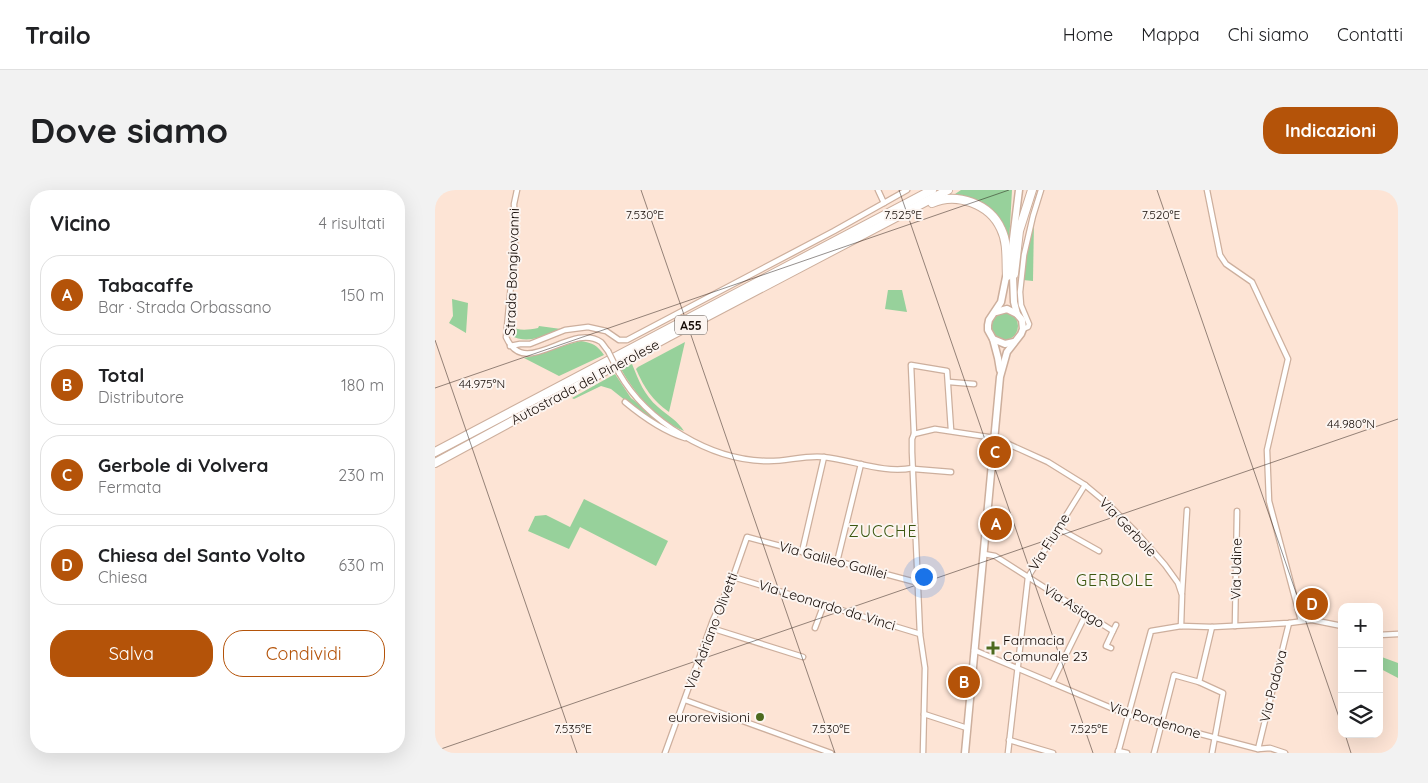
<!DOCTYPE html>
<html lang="it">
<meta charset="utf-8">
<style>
:root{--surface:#fff;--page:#f2f2f2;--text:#202124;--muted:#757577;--line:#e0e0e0;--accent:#b45309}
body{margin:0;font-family:Quicksand,sans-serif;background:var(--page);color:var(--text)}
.controls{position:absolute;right:15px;bottom:15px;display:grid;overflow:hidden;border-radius:10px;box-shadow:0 5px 20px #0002}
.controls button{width:45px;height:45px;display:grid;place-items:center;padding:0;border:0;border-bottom:1px solid var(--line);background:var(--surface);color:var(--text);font:25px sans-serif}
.you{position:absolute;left:488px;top:386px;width:18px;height:18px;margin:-12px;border:4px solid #fff;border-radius:50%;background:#1a73e8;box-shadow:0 0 0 8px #1a73e833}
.badge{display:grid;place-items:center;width:32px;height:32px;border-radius:50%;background:var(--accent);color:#fff;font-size:16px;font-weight:700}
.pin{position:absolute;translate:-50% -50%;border:2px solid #fff;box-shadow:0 1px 5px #0006}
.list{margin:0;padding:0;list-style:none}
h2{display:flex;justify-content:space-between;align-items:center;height:65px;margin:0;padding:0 20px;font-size:21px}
h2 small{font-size:16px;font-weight:400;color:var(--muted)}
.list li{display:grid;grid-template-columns:32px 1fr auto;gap:15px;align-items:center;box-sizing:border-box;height:80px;margin:0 10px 10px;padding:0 10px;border:1px solid var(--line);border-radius:20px}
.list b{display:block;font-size:19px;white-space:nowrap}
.list p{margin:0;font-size:16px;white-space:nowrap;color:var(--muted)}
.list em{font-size:16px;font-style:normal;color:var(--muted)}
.actions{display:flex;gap:10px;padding:15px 20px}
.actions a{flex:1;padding:11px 0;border:1px solid var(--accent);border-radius:20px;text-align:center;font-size:18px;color:var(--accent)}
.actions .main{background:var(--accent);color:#fff}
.icon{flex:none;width:28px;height:28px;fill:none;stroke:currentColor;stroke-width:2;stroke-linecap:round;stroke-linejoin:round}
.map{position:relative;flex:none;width:963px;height:563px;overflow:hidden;border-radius:20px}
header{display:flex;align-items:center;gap:30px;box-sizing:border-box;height:70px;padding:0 25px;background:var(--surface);border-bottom:1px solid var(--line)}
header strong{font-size:24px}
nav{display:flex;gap:28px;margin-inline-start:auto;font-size:18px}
.intro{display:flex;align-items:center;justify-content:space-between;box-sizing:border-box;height:120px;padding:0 30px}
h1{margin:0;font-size:35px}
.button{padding:12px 22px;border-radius:20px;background:var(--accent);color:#fff;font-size:18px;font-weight:700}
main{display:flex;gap:30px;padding:0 30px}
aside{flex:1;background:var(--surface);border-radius:20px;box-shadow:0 5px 20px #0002}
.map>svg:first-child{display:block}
.green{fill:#97d19b}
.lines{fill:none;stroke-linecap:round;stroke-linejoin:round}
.street-casing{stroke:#cdaf9d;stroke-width:7}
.secondary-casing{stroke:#cdaf9d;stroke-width:9}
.highway-casing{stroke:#cdaf9d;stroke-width:10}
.street{stroke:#fff;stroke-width:4.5}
.secondary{stroke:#fff;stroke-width:6}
.highway{stroke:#fff;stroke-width:8}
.street-bridge-casing{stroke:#cdaf9d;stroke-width:7;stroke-linecap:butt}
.street-bridge{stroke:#fff;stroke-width:4.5}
.ticks{fill:none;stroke:#130904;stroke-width:1;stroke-opacity:0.45}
.poi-dot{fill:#4c6a1f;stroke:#fcf5f1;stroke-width:2}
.labels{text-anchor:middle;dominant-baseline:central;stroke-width:4;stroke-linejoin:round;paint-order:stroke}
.shield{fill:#fcf5f1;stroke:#59504b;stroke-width:1}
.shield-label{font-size:12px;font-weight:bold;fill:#130904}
.street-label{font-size:14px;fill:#130904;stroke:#fcf5f1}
.poi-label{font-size:14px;fill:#130904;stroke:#fcf5f1;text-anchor:start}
.quarter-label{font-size:16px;letter-spacing:1px;fill:#3c5711;stroke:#fcf5f1}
.ticks-label{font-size:12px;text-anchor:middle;fill:#130904;stroke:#fcf5f1;stroke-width:4;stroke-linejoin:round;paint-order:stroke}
</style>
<header>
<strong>Trailo</strong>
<nav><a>Home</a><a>Mappa</a><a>Chi siamo</a><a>Contatti</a></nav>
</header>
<div class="intro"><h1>Dove siamo</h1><a class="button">Indicazioni</a></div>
<main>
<aside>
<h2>Vicino<small>4 risultati</small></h2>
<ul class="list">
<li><span class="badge">A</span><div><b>Tabacaffe</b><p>Bar · Strada Orbassano</p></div><em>150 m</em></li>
<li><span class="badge">B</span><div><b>Total</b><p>Distributore</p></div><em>180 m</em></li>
<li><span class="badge">C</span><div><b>Gerbole di Volvera</b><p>Fermata</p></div><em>230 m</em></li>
<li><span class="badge">D</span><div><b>Chiesa del Santo Volto</b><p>Chiesa</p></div><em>630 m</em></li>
</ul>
<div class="actions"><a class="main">Salva</a><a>Condividi</a></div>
</aside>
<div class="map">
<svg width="963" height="563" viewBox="0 0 963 563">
<rect width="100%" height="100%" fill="#fde4d5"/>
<g class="green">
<path d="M526,0H577L574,54L559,24L517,6Z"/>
<path d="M599,30L598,91L588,90L590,63Z"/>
<path d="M453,100H467L472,122L450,119Z"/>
<path d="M17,109L33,113L31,143L14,133L18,126Z"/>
<circle cx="569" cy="136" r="14"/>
<path d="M74,136C84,141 92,140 103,138L104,136L126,139C107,146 94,155 74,145Z"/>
<path d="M146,151C158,153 162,155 169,165L124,186L89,168C109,164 127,155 146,151Z"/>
<path d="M250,152L234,222C218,211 209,198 201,179L203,177Z"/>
<path d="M197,174C204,191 209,205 223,217C232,225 243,231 249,241C222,230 200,204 186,179Z"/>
<path d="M180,184L196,208L235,239V240L206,223L176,199L166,196L139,209L137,208Z"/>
<path d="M149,309L233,351L221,376L145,337L134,359L93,341L100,326L111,325L135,337Z"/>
<path d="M944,466L963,473V488L944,478Z"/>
</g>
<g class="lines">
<g class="street-casing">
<g id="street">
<path d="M82,0L79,14L80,53L71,147C90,191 136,131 166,152C168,154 171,159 173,161"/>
<path d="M443,0L449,13"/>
<path d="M772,0L785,65L791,74L817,92L853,169L832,260L834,311L866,431"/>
<path d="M588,139L593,137L594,134L586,115L585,102L589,65L598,26L606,0"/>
<path d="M75,156L85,154H95L130,140L153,137L171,141L184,150H192L399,41L472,0"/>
<path d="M184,183C212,232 275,270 331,271C350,272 369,265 388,267C418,270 448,284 478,278"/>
<path d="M514,192L539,194"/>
<path d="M190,212C208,227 228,241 250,248"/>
<path d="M479,244L500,239L560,248L613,272L650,295L674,315L702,343L730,375L743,393L747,405L746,436"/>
<path d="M479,279L516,282"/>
<path d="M623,338L664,361"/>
<path d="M367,362L389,267"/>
<path d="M549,364L560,366L678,441L681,435"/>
<path d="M402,372L426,274"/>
<path d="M298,387L485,444"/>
<path d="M747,403L752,320"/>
<path d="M800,436L802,321"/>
<path d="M276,438L368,467"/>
<path d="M380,438L389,414"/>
<path d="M944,445L963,444"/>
<path d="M676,458L671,456L678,441"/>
<path d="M539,460L693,525L823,559L835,558L850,563"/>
<path d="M764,492L788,503L777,563"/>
<path d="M617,493L651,424"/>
<path d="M250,510L396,563"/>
<path d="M489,524L532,538"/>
<path d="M574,550L618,563"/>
<path d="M823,559L854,433"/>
<path d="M683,561L692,563"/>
<path d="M230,563L278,430L298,387L312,347L484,393"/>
<path d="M488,563L490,478L485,444L477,262V249L479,244L476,175L512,181L516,240"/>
<path d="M573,563L593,387L650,295"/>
<path d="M683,563L716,441L746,436L777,437L854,433L877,430L907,436"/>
<path d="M719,563L739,485L764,492L777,437"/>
</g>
</g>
<g class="secondary-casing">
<g id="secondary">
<path d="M576,65L584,0"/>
<path d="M561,122L572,119L582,124"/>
<path d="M558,149L570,154L579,152"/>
<path d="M565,180L563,168L558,149L553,140V135L554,130L566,112L572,82"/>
<path d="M530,563L565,187L572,162L586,144L588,139L587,130L582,124L579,112L577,61"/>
</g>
</g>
<g class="highway-casing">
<g id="highway">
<path d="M497,13C522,2 555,14 566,39C573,53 571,70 572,86"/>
<path d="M579,84L584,41L597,0"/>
<path d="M0,262L497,0"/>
<path d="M0,273L233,147L513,0"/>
</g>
</g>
<use href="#street" class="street"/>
<use href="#secondary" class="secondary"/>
<use href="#highway" class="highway"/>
<g class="street-bridge-casing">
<path id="street-bridge" d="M173,161L184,183"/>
</g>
<use href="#street-bridge" class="street-bridge"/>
</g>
<path class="ticks" d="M206,0L400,563M464,0L658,563M722,0L907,536M0,150L142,563M0,198L574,0M910,544L916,563M0,561L963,229"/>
<g class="poi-dot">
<path d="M555.5 450.5h5v5h5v5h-5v5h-5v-5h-5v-5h5z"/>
<circle cx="325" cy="527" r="5"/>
</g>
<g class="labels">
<rect class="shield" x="240" y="125.5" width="32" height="19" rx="4"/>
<g class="shield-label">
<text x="256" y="135">A55</text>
</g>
<g class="street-label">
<text transform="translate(77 82) rotate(-88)">Strada Bongiovanni</text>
<text transform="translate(150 192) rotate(-28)">Autostrada del Pinerolese</text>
<text transform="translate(693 337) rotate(46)">Via Gerbole</text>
<text transform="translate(614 352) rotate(-58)">Via Fiume</text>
<text transform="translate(398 370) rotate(15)">Via Galileo Galilei</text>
<text transform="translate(801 379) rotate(-89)">Via Udine</text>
<text transform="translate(392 415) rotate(17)">Via Leonardo da Vinci</text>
<text transform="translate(639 416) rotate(32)">Via Asiago</text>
<text transform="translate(276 441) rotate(-69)">Via Adriano Olivetti</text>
<text transform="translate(838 496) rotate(-76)">Via Padova</text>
<text transform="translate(720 530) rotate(17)">Via Pordenone</text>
</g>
<g class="poi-label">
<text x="568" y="450">Farmacia<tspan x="568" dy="16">Comunale 23</tspan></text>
<text x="315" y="527" text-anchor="end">eurorevisioni</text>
</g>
<g class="quarter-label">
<text x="448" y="341">ZUCCHE</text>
<text x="680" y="390">GERBOLE</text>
</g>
</g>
<g class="ticks-label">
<text x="210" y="29">7.530°E</text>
<text x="468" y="29">7.525°E</text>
<text x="726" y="29">7.520°E</text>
<text x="47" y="198">44.975°N</text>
<text x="916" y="238">44.980°N</text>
<text x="138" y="543">7.535°E</text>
<text x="396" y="543">7.530°E</text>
<text x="654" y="543">7.525°E</text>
</g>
</svg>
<div class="controls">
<button>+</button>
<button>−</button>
<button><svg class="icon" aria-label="layers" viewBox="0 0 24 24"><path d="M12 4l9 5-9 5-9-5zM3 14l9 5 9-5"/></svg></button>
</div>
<div class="you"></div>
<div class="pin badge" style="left:561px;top:334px">A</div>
<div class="pin badge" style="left:529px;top:492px">B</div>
<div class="pin badge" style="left:560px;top:262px">C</div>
<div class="pin badge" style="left:877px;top:414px">D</div>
</div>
</main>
